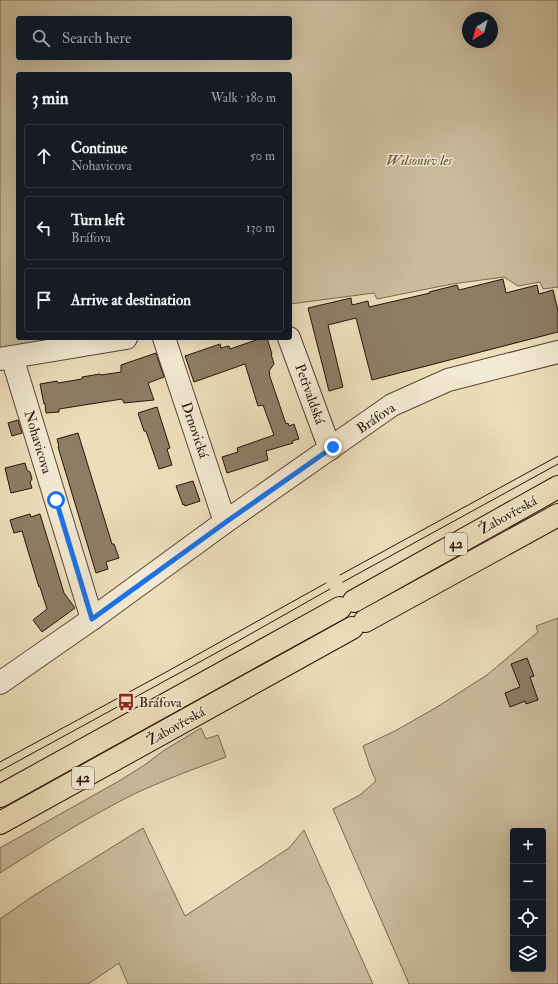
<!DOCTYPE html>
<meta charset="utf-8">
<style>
:root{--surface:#171b24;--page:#20242c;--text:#f1f3f6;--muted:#9ea1a6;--line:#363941}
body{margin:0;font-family:"IM FELL Double Pica",serif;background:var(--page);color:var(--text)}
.controls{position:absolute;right:12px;bottom:12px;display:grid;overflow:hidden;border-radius:4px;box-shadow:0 4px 16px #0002}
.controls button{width:36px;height:36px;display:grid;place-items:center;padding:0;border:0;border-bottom:1px solid var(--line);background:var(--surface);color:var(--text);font:20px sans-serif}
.compass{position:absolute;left:462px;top:12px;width:36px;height:36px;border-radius:50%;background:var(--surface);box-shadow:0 4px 16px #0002;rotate:217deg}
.stop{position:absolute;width:12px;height:12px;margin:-9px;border:3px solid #1a73e8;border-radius:50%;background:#fff}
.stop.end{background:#1a73e8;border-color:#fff;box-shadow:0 1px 4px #0008}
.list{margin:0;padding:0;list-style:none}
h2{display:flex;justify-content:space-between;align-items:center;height:52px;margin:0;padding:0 16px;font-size:17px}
h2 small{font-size:13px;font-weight:400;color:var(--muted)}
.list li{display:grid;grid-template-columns:26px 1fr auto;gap:12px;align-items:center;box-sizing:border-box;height:64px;margin:0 8px 8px;padding:0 8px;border:1px solid var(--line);border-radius:4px}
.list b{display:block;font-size:15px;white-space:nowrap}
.list p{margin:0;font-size:13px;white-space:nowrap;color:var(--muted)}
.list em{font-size:13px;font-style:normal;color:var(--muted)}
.icon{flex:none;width:22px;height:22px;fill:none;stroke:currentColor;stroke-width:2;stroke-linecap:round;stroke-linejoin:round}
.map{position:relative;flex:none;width:558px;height:984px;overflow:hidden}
.search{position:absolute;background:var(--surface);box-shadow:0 4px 16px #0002;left:16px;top:16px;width:276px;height:44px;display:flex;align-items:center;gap:10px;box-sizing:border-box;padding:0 14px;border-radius:4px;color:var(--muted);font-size:15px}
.panel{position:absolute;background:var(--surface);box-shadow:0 4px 16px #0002;left:16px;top:72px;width:276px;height:268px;border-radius:4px}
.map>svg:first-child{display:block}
.green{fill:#cbbc9d;stroke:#796852;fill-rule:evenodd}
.building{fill:#8e7d65;stroke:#271408}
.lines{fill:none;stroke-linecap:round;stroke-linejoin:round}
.minor-casing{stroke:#584635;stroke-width:24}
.highway-casing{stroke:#271408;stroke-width:24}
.minor{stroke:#f3ead3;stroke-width:22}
.highway{stroke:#eddebb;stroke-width:22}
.tram{stroke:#271408;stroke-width:1}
.route{stroke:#1a73e8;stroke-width:5}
.labels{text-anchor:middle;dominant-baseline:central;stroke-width:3;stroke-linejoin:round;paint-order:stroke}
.shield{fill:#f3ead3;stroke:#645445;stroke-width:1}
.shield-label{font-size:13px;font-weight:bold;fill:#271408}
.park-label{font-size:14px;font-style:italic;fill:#604f3c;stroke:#f3ead3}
.street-label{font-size:14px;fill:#271408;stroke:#f3ead3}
.poi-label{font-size:14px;fill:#271408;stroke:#f3ead3;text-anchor:start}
</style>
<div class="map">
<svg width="558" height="984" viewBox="0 0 558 984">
<rect width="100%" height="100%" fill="#eddebb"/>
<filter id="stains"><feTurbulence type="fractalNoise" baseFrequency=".005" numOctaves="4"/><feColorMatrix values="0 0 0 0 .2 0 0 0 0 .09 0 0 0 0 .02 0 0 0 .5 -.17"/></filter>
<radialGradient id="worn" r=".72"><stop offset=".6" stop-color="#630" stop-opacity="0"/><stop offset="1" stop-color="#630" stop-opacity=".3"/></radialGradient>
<g class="green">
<path d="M0,0H558V287L543,289L540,282L518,286L504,277L452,284L377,299L374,293L290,304V74H18V338H83L0,352ZM18,18H290V58H18ZM468,18H492V42H468Z"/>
<path d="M558,618V984H409L333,809L360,795L376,781L370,767L363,746L395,731L437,707L487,675L538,632L536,626ZM513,831H543V969H513Z"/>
<path d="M201,728L206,739L218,735L226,757C194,769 161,781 130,796C85,819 42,846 0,873V848L119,781L146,764L163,751Z"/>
<path d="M143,828L185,916L289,848L304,830L373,984H128L119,963L88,984H0V919L33,896Z"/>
</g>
<g class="building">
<path d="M503,279L506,293L537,285L539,294L553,290L558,311V332L372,380L356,318L328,325L343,387L329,391L308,308L351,298L352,305L368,301L369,307L430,293L429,292L457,285L459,290Z"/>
<path d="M262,338H267L272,354H271L274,364L269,371L270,374H269L286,424L288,423L289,426L294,424L299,439L292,441L293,443L266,451L268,460L227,473L222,457L238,452L237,448L274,435L263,405L258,406L245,364L194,382L185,356L220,344L221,348L229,346L230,349Z"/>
<path d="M156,353L164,377L148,383L154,400L124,403L122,399L59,409V412L46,413L45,403L44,404L40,384L57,381L58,383L82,379V377L100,374L101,375L121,372V365Z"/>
<path d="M157,407L170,448L167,449L172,465L159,469L146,431H144L138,413Z"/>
<path d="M18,420L22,433L12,436L8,423Z"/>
<path d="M78,433L112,544H114L119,558L106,562L108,569L96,573L58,447H59L57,439Z"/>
<path d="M25,463L27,470L30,472L32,479L30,482L32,488L11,493L5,468Z"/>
<path d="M193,481L200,501L185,506L184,504L183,505L176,486Z"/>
<path d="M30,514L31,517L40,514L64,593L75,608L42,632L33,620L47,609L40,587H39L38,584L22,531L14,533L10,520Z"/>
<path d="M527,658L534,676L530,677L538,700L526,704L525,701L510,707L505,693L520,687L511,664Z"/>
</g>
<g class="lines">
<g class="minor-casing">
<g id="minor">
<path d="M164,338L225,522"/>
<path d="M289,338L330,449"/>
<path d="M12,357L92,619"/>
<path d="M0,359L126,338"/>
<path d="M0,683L92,619L225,522L392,405L448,380L558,352"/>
</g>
</g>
<g class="highway-casing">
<g id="highway">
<path d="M354,601L558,487"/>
<path d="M365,621L558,515"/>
<path d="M0,796L340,608"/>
<path d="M0,823L352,628"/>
</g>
</g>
<use href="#minor" class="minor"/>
<use href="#highway" class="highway"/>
<g class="tram">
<path d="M340,575L558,456"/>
<path d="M343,582L558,464"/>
<path d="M0,762L168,671L326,583"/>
<path d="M0,771L238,641L330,589"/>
</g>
</g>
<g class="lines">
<path class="route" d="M56,500L92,619L226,522L333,447"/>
</g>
<defs>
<g id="bus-bare" transform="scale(1.38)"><path d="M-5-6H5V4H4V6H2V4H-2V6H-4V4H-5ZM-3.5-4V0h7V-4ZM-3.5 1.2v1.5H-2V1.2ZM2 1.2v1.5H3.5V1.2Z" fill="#8f2418" stroke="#f3ead3" stroke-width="2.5" paint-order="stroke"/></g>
</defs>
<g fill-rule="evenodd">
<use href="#bus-bare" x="126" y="702"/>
</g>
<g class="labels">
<g class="shield">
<rect x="445" y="533" width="22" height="22" rx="3"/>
<rect x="72" y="767" width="22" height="22" rx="3"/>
</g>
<g class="shield-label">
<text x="456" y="544">42</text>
<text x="83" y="778">42</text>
</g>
<g class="park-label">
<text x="419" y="160">Wilsonův les</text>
</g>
<g class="street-label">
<text transform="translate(310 394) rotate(70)">Petřvaldská</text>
<text transform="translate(376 418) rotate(-34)">Bráfova</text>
<text transform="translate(195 430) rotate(71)">Drnovická</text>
<text transform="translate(38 442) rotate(73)">Nohavicova</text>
<text transform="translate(508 515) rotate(-29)">Žabovřeská</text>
<text transform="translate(176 726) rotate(-29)">Žabovřeská</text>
</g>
<g class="poi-label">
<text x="139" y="702">Bráfova</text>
</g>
</g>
<rect width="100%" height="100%" filter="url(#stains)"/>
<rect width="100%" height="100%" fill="url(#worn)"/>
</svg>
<div class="controls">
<button>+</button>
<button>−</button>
<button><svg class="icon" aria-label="locate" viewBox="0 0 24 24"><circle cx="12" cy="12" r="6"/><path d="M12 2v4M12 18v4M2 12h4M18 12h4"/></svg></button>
<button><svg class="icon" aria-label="layers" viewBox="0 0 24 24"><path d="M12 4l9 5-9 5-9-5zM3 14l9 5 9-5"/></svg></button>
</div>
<svg class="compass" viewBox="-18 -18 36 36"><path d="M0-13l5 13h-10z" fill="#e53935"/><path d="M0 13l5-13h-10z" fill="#9ea1a6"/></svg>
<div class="stop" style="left:56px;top:500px"></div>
<div class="stop end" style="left:333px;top:447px"></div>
<div class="search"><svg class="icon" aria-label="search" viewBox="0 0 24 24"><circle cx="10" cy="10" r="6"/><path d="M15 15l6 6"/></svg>Search here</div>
<section class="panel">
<h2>3 min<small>Walk · 180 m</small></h2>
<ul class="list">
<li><svg class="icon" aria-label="ahead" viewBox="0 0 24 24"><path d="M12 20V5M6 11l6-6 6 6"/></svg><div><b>Continue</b><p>Nohavicova</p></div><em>50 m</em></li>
<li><svg class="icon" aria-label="left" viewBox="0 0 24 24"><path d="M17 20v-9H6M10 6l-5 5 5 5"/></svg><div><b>Turn left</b><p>Bráfova</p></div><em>130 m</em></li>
<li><svg class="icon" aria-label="arrive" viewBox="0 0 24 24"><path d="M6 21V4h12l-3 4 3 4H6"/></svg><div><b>Arrive at destination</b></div></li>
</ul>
</section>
</div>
